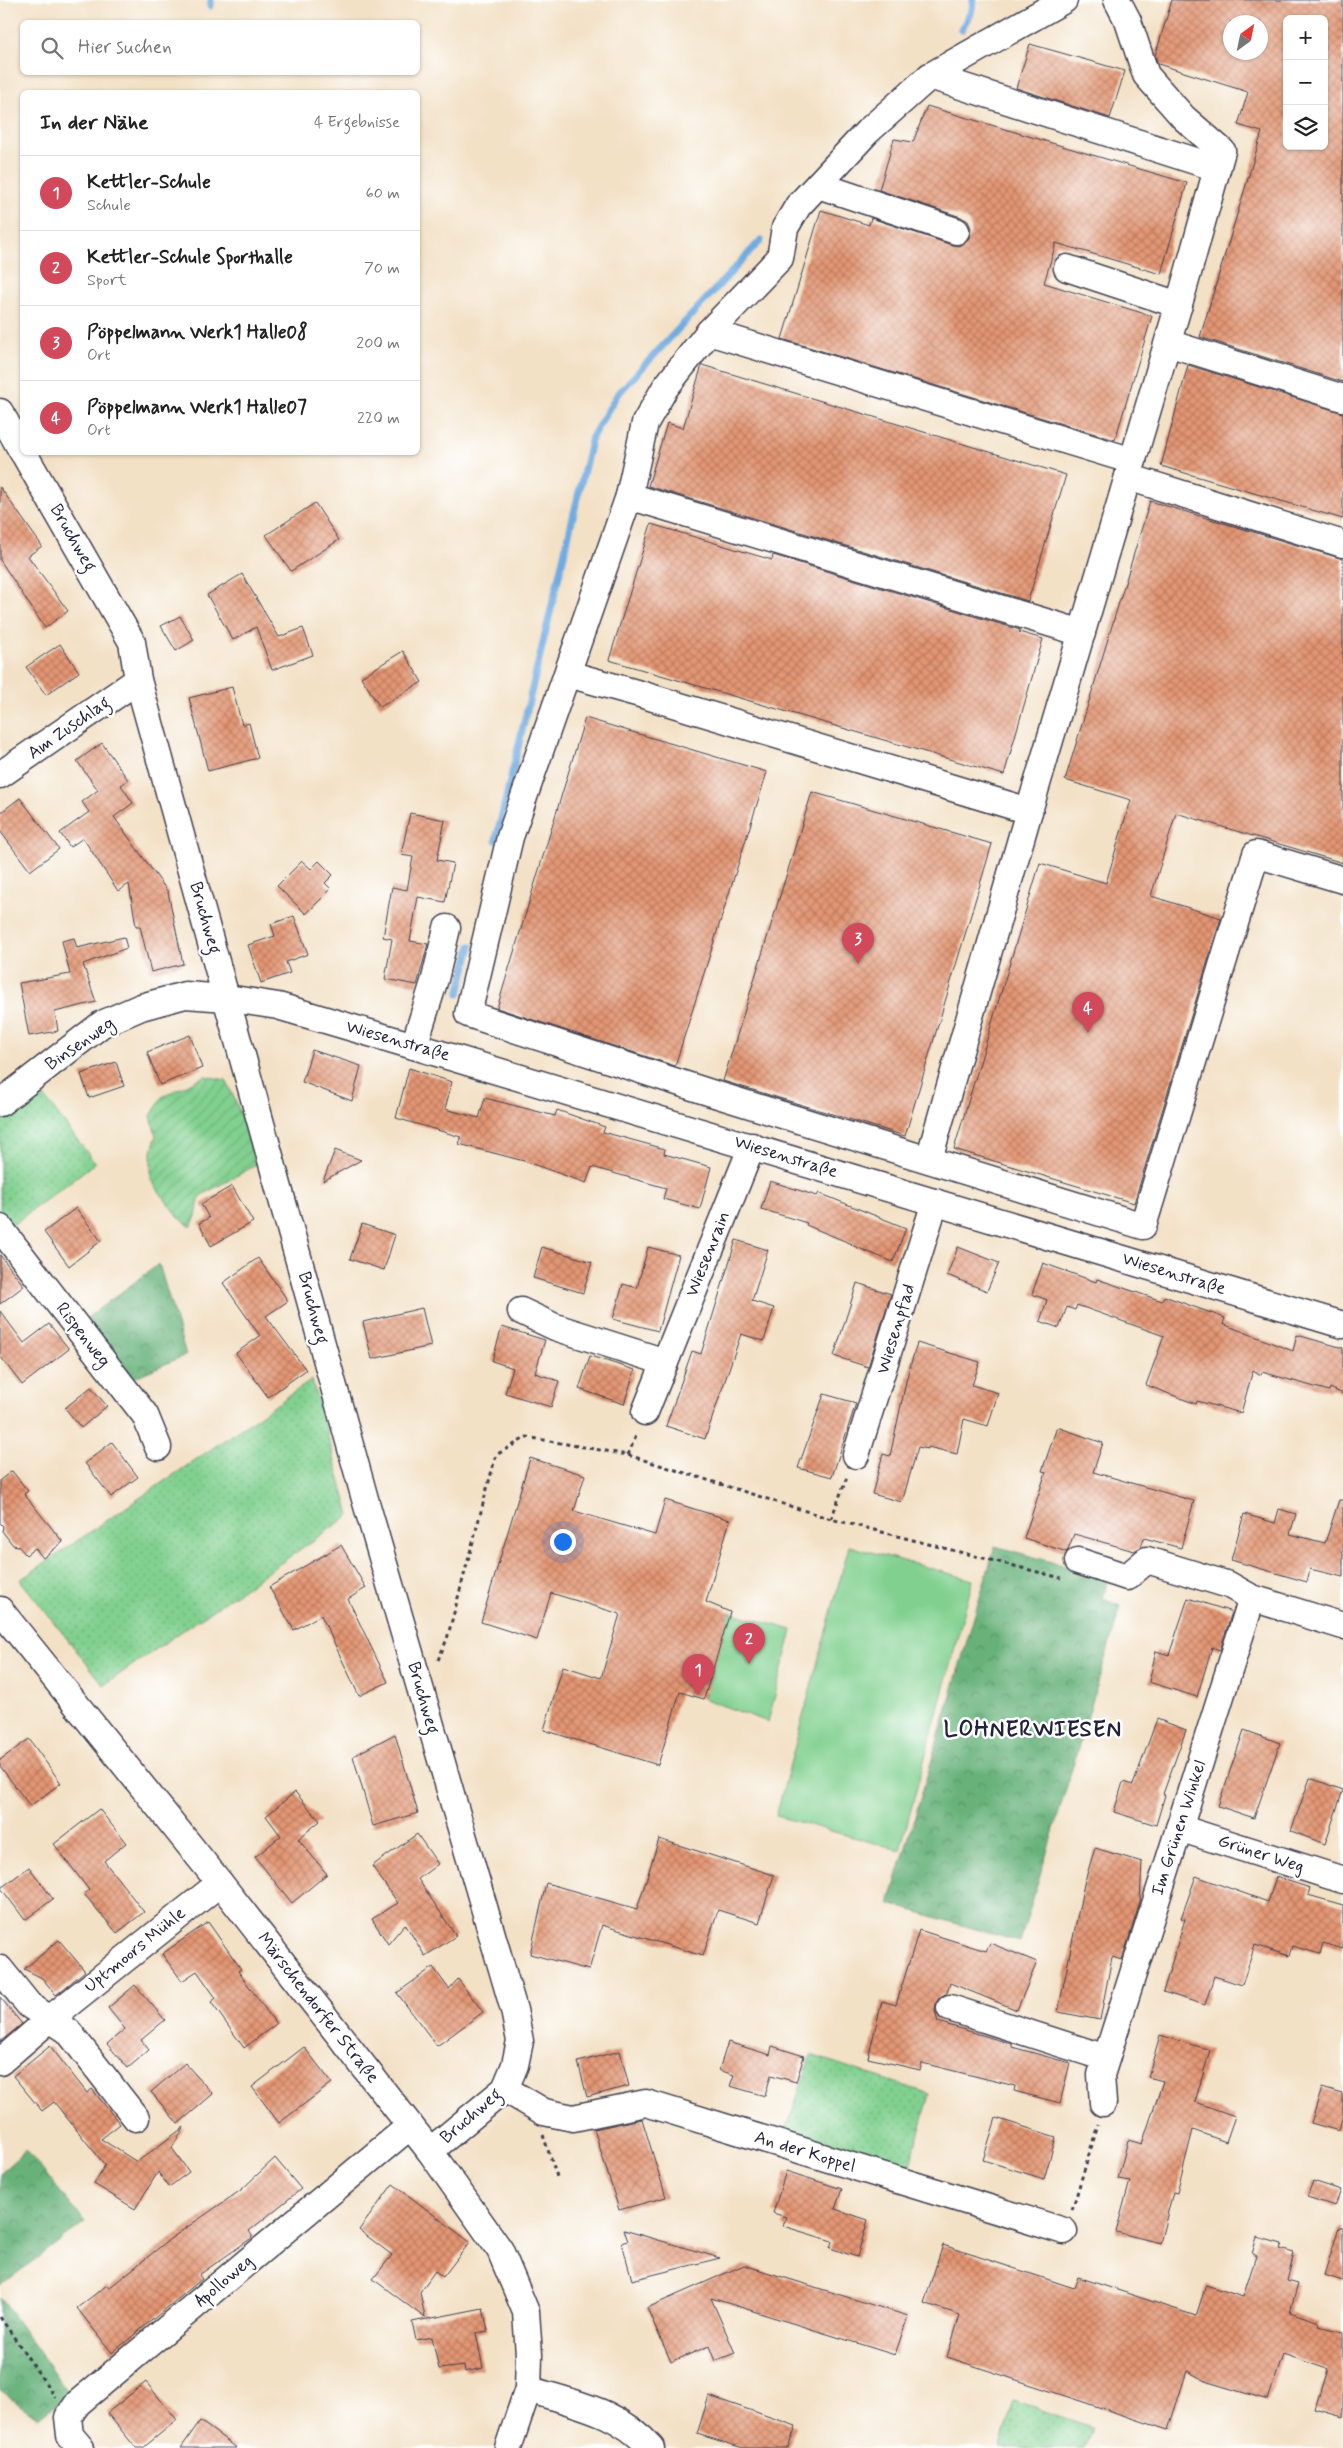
<!DOCTYPE html>
<html lang="de">
<meta charset="utf-8">
<style>
:root{--surface:#fff;--page:#f6f6f6;--text:#222;--muted:#767676;--line:#e0e0e0;--accent:#d1495b}
body{margin:0;font-family:Mynerve,sans-serif;background:var(--page);color:var(--text)}
.controls{position:absolute;right:15px;top:15px;display:grid;overflow:hidden;border-radius:8px;box-shadow:0 1px 4px #0004}
.controls button{width:45px;height:45px;display:grid;place-items:center;padding:0;border:0;border-bottom:1px solid var(--line);background:var(--surface);color:var(--text);font:25px sans-serif}
.compass{position:absolute;left:1223px;top:15px;width:45px;height:45px;border-radius:50%;background:var(--surface);box-shadow:0 1px 4px #0004;rotate:33deg}
.you{position:absolute;left:562px;top:1541px;width:18px;height:18px;margin:-12px;border:4px solid #fff;border-radius:50%;background:#1a73e8;box-shadow:0 0 0 8px #1a73e833}
.badge{display:grid;place-items:center;width:32px;height:32px;border-radius:50%;background:var(--accent);color:#fff;font-size:16px;font-weight:700}
.pin{position:absolute;translate:-50% -41px;filter:drop-shadow(0 1px 2px #0008)}
.pin::after{content:'';position:absolute;top:26px;width:18px;height:15px;background:inherit;clip-path:polygon(0 0,100% 0,50% 100%)}
.list{margin:0;padding:0;list-style:none}
h2{display:flex;justify-content:space-between;align-items:center;height:65px;margin:0;padding:0 20px;font-size:21px}
h2 small{font-size:16px;font-weight:400;color:var(--muted)}
.list li{display:grid;grid-template-columns:32px 1fr auto;gap:15px;align-items:center;box-sizing:border-box;height:75px;padding:0 20px;border-top:1px solid var(--line)}
.list b{display:block;font-size:19px;white-space:nowrap}
.list p{margin:0;font-size:16px;white-space:nowrap;color:var(--muted)}
.list em{font-size:16px;font-style:normal;color:var(--muted)}
.icon{flex:none;width:28px;height:28px;fill:none;stroke:currentColor;stroke-width:2;stroke-linecap:round;stroke-linejoin:round}
.map{position:relative;flex:none;width:1343px;height:2448px;overflow:hidden}
.search{position:absolute;background:var(--surface);box-shadow:0 1px 4px #0004;left:20px;top:20px;width:400px;height:55px;display:flex;align-items:center;gap:12px;box-sizing:border-box;padding:0 18px;border-radius:8px;color:var(--muted);font-size:19px}
.panel{position:absolute;background:var(--surface);box-shadow:0 1px 4px #0004;left:20px;top:90px;width:400px;height:365px;border-radius:8px}
.map>svg:first-child{display:block}
.grass{fill:url(#grass-dots);stroke:#527965}
.forest{fill:url(#forest-crowns);stroke:#456a5a}
.garden{fill:url(#garden-furrows);stroke:#527965}
.pitch{fill:#81d08f;stroke:#527965}
.lines{fill:none;stroke-linecap:round;stroke-linejoin:round}
.stream{stroke:#70abe1;stroke-width:7}
.building{fill:url(#building-cross-hatch);fill-rule:evenodd}
.minor-casing{stroke:#413f50;stroke-width:29}
.path{stroke:#413f50;stroke-width:3;stroke-dasharray:4 4;stroke-linecap:butt}
.minor{stroke:#fff;stroke-width:26}
.labels{text-anchor:middle;dominant-baseline:central;stroke-width:5;stroke-linejoin:round;paint-order:stroke}
.street-label{font-size:18px;fill:#22223b;stroke:#fff}
.district-label{font-size:22px;font-weight:bold;letter-spacing:1px;fill:#22223b;stroke:#fff}
</style>
<div class="map">
<svg width="1343" height="2448" viewBox="0 0 1343 2448">
<defs>
<pattern id="grass-dots" width="8" height="8" patternUnits="userSpaceOnUse" patternTransform="scale(1.25)"><rect width="8" height="8" fill="#81d08f"/><path d="M2 2h.1M6 6h.1" fill="none" stroke="#6fb27c" stroke-width="1.8" stroke-linecap="round"/></pattern>
<pattern id="forest-crowns" width="20" height="18" patternUnits="userSpaceOnUse" patternTransform="scale(1.25)"><rect width="20" height="18" fill="#68b27a"/><path d="M2 6a3 3 0 1 1 6 0M12 15a3 3 0 1 1 6 0" fill="none" stroke="#559065"/></pattern>
<pattern id="garden-furrows" width="10" height="10" patternUnits="userSpaceOnUse" patternTransform="scale(1.25)"><rect width="10" height="10" fill="#81d08f"/><path d="M-1 1l2-2M0 10L10 0M9 11l2-2" fill="none" stroke="#6fb27c"/></pattern>
<pattern id="building-cross-hatch" width="8" height="8" patternUnits="userSpaceOnUse" patternTransform="scale(1.25)"><rect width="8" height="8" fill="#e49673"/><path d="M0 0l8 8M0 8l8-8" fill="none" stroke="#b87a60"/></pattern>
</defs>
<rect width="100%" height="100%" fill="#fff"/>
<filter id="ink" filterUnits="userSpaceOnUse"><feTurbulence type="fractalNoise" baseFrequency=".02" numOctaves="2"/><feDisplacementMap in="SourceGraphic" scale="10" xChannelSelector="R" yChannelSelector="G"/><feConvolveMatrix kernelMatrix="1 2 1 2 8 2 1 2 1" color-interpolation-filters="sRGB"/></filter>
<filter id="wash" filterUnits="userSpaceOnUse"><feTurbulence type="fractalNoise" baseFrequency=".0096" numOctaves="4" result="noise"/><feDisplacementMap in="SourceGraphic" scale="20" xChannelSelector="R" yChannelSelector="G"/><feGaussianBlur stdDeviation="1.12" result="paint"/><feColorMatrix in="noise" values="0 0 0 0 0 0 0 0 0 0 0 0 0 0 0 0 0 1.4 0 .05"/><feComposite in="paint" operator="in"/></filter>
<g filter="url(#wash)">
<rect width="100%" height="100%" fill="#f3e1c6"/>
<g class="grass">
<path d="M40,1091L95,1163L11,1226L0,1212V1122Z"/>
<path d="M312,1380L350,1515L104,1685L20,1580Z"/>
<path d="M811,2055L930,2094L908,2172L785,2134Z"/>
<path d="M1014,2401L1092,2427L1085,2448H1000Z"/>
</g>
<g class="forest">
<path d="M159,1264L186,1355L133,1378L84,1320Z"/>
<path d="M995,1546L1108,1578L1103,1599L1121,1606L1020,1942L889,1904Z"/>
<path d="M26,2150L85,2222L0,2286V2173Z"/>
<path d="M0,2297L69,2394L38,2418L0,2391Z"/>
</g>
<path class="garden" d="M205,1076L226,1080L238,1107L256,1165L200,1196L196,1216L191,1227L177,1216L151,1180V1155L156,1136L151,1116L162,1097Z"/>
<g class="pitch">
<path d="M849,1546L973,1580L900,1850L776,1816Z"/>
<path d="M730,1612L792,1630L768,1722L704,1699Z"/>
</g>
<g class="lines">
<g class="stream">
<path d="M210,6L211,0"/>
<path d="M961,30L972,10L973,0"/>
<path d="M496,840L592,437L617,395L761,240"/>
<path d="M459,994L471,946"/>
</g>
</g>
<g id="blocks">
<g class="building">
<path d="M1172,0H1343V382L1200,337L1262,132L1238,125L1248,92L1158,64L1155,56ZM1287,19H1324V146H1287ZM1230,22H1260V52H1230Z"/>
<path d="M1030,44L1125,71L1110,118L1016,88Z"/>
<path d="M927,106L1187,183L1161,274L1056,243L1044,283L1152,316L1115,440L782,339L821,210L869,225L871,218L952,245L959,246L966,242L970,236L971,228L968,221L961,217L879,190L894,139L913,142Z"/>
<path d="M702,365L1066,475L1028,601L648,486L667,423L683,428Z"/>
<path d="M1188,365L1343,413V519L1161,466Z"/>
<path d="M0,487L42,546L28,556L68,611L45,628L0,560Z"/>
<path d="M1150,501L1343,559V863L1176,813L1151,896L1221,918L1134,1203L954,1149L1040,863L1106,883L1118,842L1131,800L1065,780Z"/>
<path d="M315,503L339,540L291,571L266,535Z"/>
<path d="M651,524L772,560L773,555L1020,630L1019,632L1043,639L1004,775L609,660Z"/>
<path d="M242,574L279,637L303,628L313,655L272,670L256,627L233,640L207,595Z"/>
<path d="M180,616L194,640L176,651L161,626Z"/>
<path d="M60,644L79,672L46,695L26,667Z"/>
<path d="M403,651L422,682L380,707L361,677Z"/>
<path d="M232,687L242,725L249,723L258,758L208,771L189,698Z"/>
<path d="M585,718L767,772L675,1066L497,1008Z"/>
<path d="M102,743L128,780L121,785L133,803L114,817L168,892L183,964L151,972L140,926H136L129,884L118,891L83,838L70,847L60,833L89,812L82,802L98,790L77,761Z"/>
<path d="M812,792L992,844L905,1136L723,1081Z"/>
<path d="M20,798L59,849L30,871L0,831V813Z"/>
<path d="M410,813L445,820L437,860L453,863L445,902L418,897L410,941L428,944L417,985L385,979L392,939L383,937L392,887L407,890L413,857L401,855Z"/>
<path d="M302,861L311,869L319,861L333,875L325,883L331,889L306,914L277,886Z"/>
<path d="M294,916L308,954L286,962L290,973L261,983L248,945L275,936L271,924Z"/>
<path d="M124,937L127,948L83,964L96,1002L55,1012L58,1031L29,1036L19,983L70,974L62,941L74,938L77,948Z"/>
<path d="M190,1035L202,1068L160,1085L147,1052Z"/>
<path d="M312,1050L361,1066L352,1101L302,1082Z"/>
<path d="M116,1062L124,1086L89,1098L81,1074Z"/>
<path d="M409,1068L452,1082L445,1109L479,1118L485,1098L555,1116L557,1110L605,1127L603,1132L665,1149L664,1154L711,1167L700,1209L663,1199L666,1188L592,1167L586,1183L524,1161L459,1144L461,1137L396,1118Z"/>
<path d="M335,1150L361,1160L323,1181Z"/>
<path d="M770,1181L817,1196L819,1193L906,1228L893,1262L851,1245L852,1244L806,1225L807,1223L761,1209Z"/>
<path d="M232,1186L253,1222L211,1246L199,1223L209,1218L201,1204Z"/>
<path d="M76,1208L101,1241L69,1266L44,1232Z"/>
<path d="M362,1224L395,1235L384,1270L350,1259Z"/>
<path d="M736,1240L768,1250L752,1301L774,1308L764,1341L741,1334L705,1439L666,1426L692,1351L701,1354Z"/>
<path d="M542,1247L592,1262L583,1293L533,1278Z"/>
<path d="M648,1247L679,1255L658,1331L613,1319L623,1284L637,1288Z"/>
<path d="M958,1247L999,1263L987,1291L947,1275Z"/>
<path d="M0,1255L24,1286L0,1304Z"/>
<path d="M258,1258L288,1301L266,1316L306,1370L268,1397L236,1353L260,1336L223,1283Z"/>
<path d="M1043,1263L1096,1282L1097,1279L1162,1301L1164,1296L1225,1318L1223,1324L1293,1351L1297,1335L1343,1348V1394L1330,1388L1329,1391L1262,1372L1261,1375L1253,1370L1241,1413L1197,1401L1196,1404L1146,1385L1164,1336L1077,1305L1075,1310L1067,1307L1059,1328L1040,1321L1047,1300L1032,1294Z"/>
<path d="M857,1283L891,1294L868,1367L834,1356Z"/>
<path d="M422,1308L431,1346L372,1359L363,1322Z"/>
<path d="M0,1311L24,1343L49,1324L69,1349L22,1385L0,1356Z"/>
<path d="M502,1327L545,1340L535,1373L559,1381L551,1407L505,1393L513,1368L492,1361Z"/>
<path d="M917,1343L980,1362L972,1385L998,1393L988,1426L964,1419L957,1454L928,1447V1449L918,1447L902,1502L872,1494L883,1454L890,1456L907,1377Z"/>
<path d="M590,1356L635,1370L624,1404L579,1389Z"/>
<path d="M91,1387L107,1406L81,1428L65,1408Z"/>
<path d="M824,1394L856,1403L832,1477L798,1468Z"/>
<path d="M1057,1427L1103,1443L1093,1472L1194,1501L1181,1548L1144,1538L1141,1547L1134,1551L1074,1534L1067,1552L1024,1538L1046,1472L1042,1471Z"/>
<path d="M112,1442L138,1477L111,1497L85,1463Z"/>
<path d="M530,1458L585,1475L574,1511L655,1535L665,1500L730,1520L706,1602L730,1612L704,1699L680,1692L658,1765L544,1730L563,1666L601,1678L620,1614L551,1593L537,1640L481,1622Z"/>
<path d="M12,1471L28,1491L24,1494L63,1542L43,1558L35,1548L26,1555L18,1546L13,1545L2,1531L3,1526L0,1523V1480Z"/>
<path d="M1339,1500H1343V1577L1310,1569L1307,1582L1231,1560L1244,1514L1275,1523L1279,1509L1296,1514L1290,1534L1325,1543Z"/>
<path d="M341,1545L366,1588L348,1599L388,1682L359,1696L321,1615L294,1630L269,1587Z"/>
<path d="M1188,1598L1232,1612L1220,1650L1212,1647L1197,1697L1149,1682L1156,1651L1169,1655Z"/>
<path d="M1157,1719L1186,1730L1163,1794L1165,1795L1156,1825L1114,1812L1123,1782L1133,1785Z"/>
<path d="M1244,1730L1280,1743L1254,1818L1218,1806Z"/>
<path d="M395,1734L418,1813L373,1826L353,1756Z"/>
<path d="M29,1739L61,1783L30,1806L0,1766V1760Z"/>
<path d="M1310,1778L1343,1790L1325,1844L1291,1831Z"/>
<path d="M295,1792L320,1821L298,1839L327,1874L292,1903L255,1857L281,1836L266,1816Z"/>
<path d="M99,1809L126,1843L104,1861L144,1912L117,1933L84,1894L89,1890L54,1844Z"/>
<path d="M417,1834L438,1864L418,1879L456,1936L425,1956L405,1924L388,1944L372,1919L398,1903L372,1866Z"/>
<path d="M659,1839L774,1875L759,1923L718,1910L703,1956L602,1925L589,1970L530,1954L546,1883L637,1909Z"/>
<path d="M1095,1848L1142,1862L1140,1902L1122,1960L1112,1957L1100,2020L1058,2012L1084,1884Z"/>
<path d="M29,1867L53,1899L25,1920L1,1888Z"/>
<path d="M1196,1876L1268,1902L1276,1877L1310,1888L1308,1895L1343,1905V1949L1323,1943L1320,1954L1292,1946L1289,1956L1255,1945L1242,1985L1214,1976L1205,2005L1163,1992L1185,1919L1181,1918Z"/>
<path d="M208,1922L241,1969L238,1971L276,2024L244,2048L211,2002L216,1998L197,1971L182,1981L162,1954Z"/>
<path d="M919,1930L986,1951L990,1943L1037,1962L1017,2010L950,1983L947,1993L940,1997L936,2003L935,2011L938,2022L1012,2044V2047L1070,2063L1060,2103L1014,2091L1015,2086L922,2063L920,2070L868,2058L882,2001L896,2005Z"/>
<path d="M59,1940L85,1971L56,1995L42,1978L24,1969Z"/>
<path d="M433,1967L449,1989L458,1979L483,2012L437,2046L397,1993Z"/>
<path d="M135,1985L165,2020L141,2040L149,2050L128,2068L107,2044L125,2029L108,2008Z"/>
<path d="M0,1997L22,2024L0,2042Z"/>
<path d="M1160,2035L1210,2050L1195,2102L1235,2116L1226,2142L1193,2130L1177,2193L1173,2192L1160,2243L1116,2232L1130,2181L1118,2179L1128,2140L1142,2144L1163,2081L1148,2077Z"/>
<path d="M728,2042L770,2055L772,2046L804,2056L796,2082L771,2075L765,2096L730,2086L734,2075L719,2070Z"/>
<path d="M50,2046L87,2093L92,2089L120,2124L101,2139L137,2162L184,2127L172,2148L189,2172L169,2187L158,2172L135,2209L94,2184L105,2165L54,2102L42,2111L13,2076Z"/>
<path d="M304,2047L332,2083L279,2123L252,2087Z"/>
<path d="M620,2051L629,2086L587,2097L578,2062Z"/>
<path d="M185,2063L213,2094L178,2124L151,2092Z"/>
<path d="M1322,2088L1343,2094V2115L1339,2131L1311,2123Z"/>
<path d="M996,2118L1056,2137L1044,2179L983,2160Z"/>
<path d="M642,2119L666,2197L619,2210L594,2129Z"/>
<path d="M275,2158L301,2189L249,2231L253,2237L199,2275L202,2279L112,2353L77,2308L107,2285L109,2288L170,2239L241,2190Z"/>
<path d="M786,2171L842,2189L835,2209L868,2220L857,2257L830,2248L832,2241L783,2226L786,2217L773,2213Z"/>
<path d="M1313,2181L1341,2190L1335,2206L1307,2197Z"/>
<path d="M393,2184L470,2242L443,2277L435,2271L420,2292L425,2318L373,2279L392,2255L359,2230Z"/>
<path d="M1339,2228H1343V2281L1324,2275Z"/>
<path d="M624,2230L720,2258L632,2280L622,2243L628,2241Z"/>
<path d="M1257,2237L1282,2244L1280,2249L1294,2253L1287,2281L1298,2284L1290,2312L1319,2322L1318,2326L1343,2332V2417L1315,2409L1327,2369L1283,2354L1268,2400L1208,2382L1187,2371L1168,2430L947,2357L960,2315L924,2303L943,2245L1074,2288L1078,2277L1196,2316L1206,2285L1243,2297L1256,2256L1252,2254Z"/>
<path d="M744,2265L908,2316L895,2355L711,2298L735,2353L715,2361L709,2346L671,2362L647,2308Z"/>
<path d="M483,2308L488,2331L476,2333L483,2368L465,2372L464,2366L439,2369L432,2337L416,2340L412,2322Z"/>
<path d="M146,2382L177,2420L143,2448H136L107,2413Z"/>
<path d="M709,2396L796,2426L788,2448H743L697,2434Z"/>
<path d="M200,2421L237,2448H181Z"/>
</g>
</g>
</g>
<g filter="url(#ink)">
<use href="#blocks" fill-opacity="0" stroke="#413f50" stroke-width="1"/>
<g class="lines">
<g class="minor-casing">
<g id="minor">
<path d="M1064,0L930,76L867,132L798,206L785,228L780,258L709,332L665,388L645,423L629,496L510,837L468,1014L708,1092L1143,1226L1256,854L1343,880"/>
<path d="M930,76L1217,168"/>
<path d="M818,185L956,231"/>
<path d="M1067,268L1179,305"/>
<path d="M709,332L1133,461"/>
<path d="M1168,343L1343,398"/>
<path d="M0,412L22,451"/>
<path d="M23,452L132,642L138,680L365,1499L514,2010L520,2041L515,2065L505,2089L430,2151"/>
<path d="M1128,477L1343,544"/>
<path d="M629,496L1082,633"/>
<path d="M568,674L640,694L1029,811L929,1159"/>
<path d="M0,775L138,680"/>
<path d="M1029,811L1184,287L1222,151L1184,118L1146,75L1128,21L1117,0"/>
<path d="M414,1046L435,979L447,928"/>
<path d="M0,1103L102,1024L141,1007L185,995L227,998L278,1006L414,1046L1343,1325"/>
<path d="M0,1228L145,1415L158,1447"/>
<path d="M521,1311L555,1327L665,1362"/>
<path d="M645,1412L752,1146"/>
<path d="M856,1455L935,1202"/>
<path d="M1078,1561L1127,1577L1147,1560L1229,1585L1252,1598L1343,1626"/>
<path d="M0,1610L220,1883L430,2151L500,2250L526,2312L529,2355L528,2389L508,2448"/>
<path d="M1179,1828L1343,1880"/>
<path d="M0,1969L29,2005L68,2031L136,2118"/>
<path d="M950,2008L1106,2058"/>
<path d="M0,2062L51,2018L220,1883"/>
<path d="M505,2089L544,2112L573,2118L646,2103L1064,2231"/>
<path d="M1103,2103L1101,2075L1252,1598"/>
<path d="M528,2389C574,2404 618,2410 651,2448"/>
<path d="M81,2448L70,2435L68,2417L78,2403L410,2126"/>
</g>
</g>
<g class="path">
<path d="M628,1455L637,1433"/>
<path d="M831,1519L847,1477"/>
<path d="M438,1660L447,1639L496,1455L527,1437L628,1455L831,1519L1061,1578"/>
<path d="M543,2135L558,2180"/>
<path d="M1072,2210L1098,2125"/>
<path d="M0,2317L55,2397"/>
</g>
<use href="#minor" class="minor"/>
</g>
</g>
<g class="labels">
<g class="street-label">
<text transform="translate(73 538) rotate(60)">Bruchweg</text>
<text transform="translate(69 728) rotate(-35)">Am Zuschlag</text>
<text transform="translate(205 918) rotate(74)">Bruchweg</text>
<text transform="translate(398 1041) rotate(16)">Wiesenstraße</text>
<text transform="translate(80 1044) rotate(-35)">Binsenweg</text>
<text transform="translate(786 1157) rotate(17)">Wiesenstraße</text>
<text transform="translate(708 1254) rotate(-68)">Wiesenrain</text>
<text transform="translate(1174 1274) rotate(17)">Wiesenstraße</text>
<text transform="translate(313 1308) rotate(75)">Bruchweg</text>
<text transform="translate(896 1329) rotate(-73)">Wiesenpfad</text>
<text transform="translate(83 1335) rotate(52)">Rispenweg</text>
<text transform="translate(423 1698) rotate(74)">Bruchweg</text>
<text transform="translate(1179 1828) rotate(-72)">Im Grünen Winkel</text>
<text transform="translate(1261 1854) rotate(18)">Grüner Weg</text>
<text transform="translate(135 1950) rotate(-39)">Uptmoors Mühle</text>
<text transform="translate(318 2008) rotate(52)">Märschendorfer Straße</text>
<text transform="translate(471 2116) rotate(-41)">Bruchweg</text>
<text transform="translate(805 2152) rotate(17)">An der Koppel</text>
<text transform="translate(224 2281) rotate(-40)">Apolloweg</text>
</g>
<g class="district-label">
<text x="1033" y="1730">LOHNERWIESEN</text>
</g>
</g>
</svg>
<div class="controls">
<button>+</button>
<button>−</button>
<button><svg class="icon" aria-label="layers" viewBox="0 0 24 24"><path d="M12 4l9 5-9 5-9-5zM3 14l9 5 9-5"/></svg></button>
</div>
<svg class="compass" viewBox="-18 -18 36 36"><path d="M0-13l5 13h-10z" fill="#e53935"/><path d="M0 13l5-13h-10z" fill="#767676"/></svg>
<div class="you"></div>
<div class="pin badge" style="left:698px;top:1695px">1</div>
<div class="pin badge" style="left:749px;top:1664px">2</div>
<div class="pin badge" style="left:858px;top:964px">3</div>
<div class="pin badge" style="left:1088px;top:1033px">4</div>
<div class="search"><svg class="icon" aria-label="search" viewBox="0 0 24 24"><circle cx="10" cy="10" r="6"/><path d="M15 15l6 6"/></svg>Hier suchen</div>
<section class="panel">
<h2>In der Nähe<small>4 Ergebnisse</small></h2>
<ul class="list">
<li><span class="badge">1</span><div><b>Kettler-Schule</b><p>Schule</p></div><em>60 m</em></li>
<li><span class="badge">2</span><div><b>Kettler-Schule Sporthalle</b><p>Sport</p></div><em>70 m</em></li>
<li><span class="badge">3</span><div><b>Pöppelmann Werk1 Halle08</b><p>Ort</p></div><em>200 m</em></li>
<li><span class="badge">4</span><div><b>Pöppelmann Werk1 Halle07</b><p>Ort</p></div><em>220 m</em></li>
</ul>
</section>
</div>
